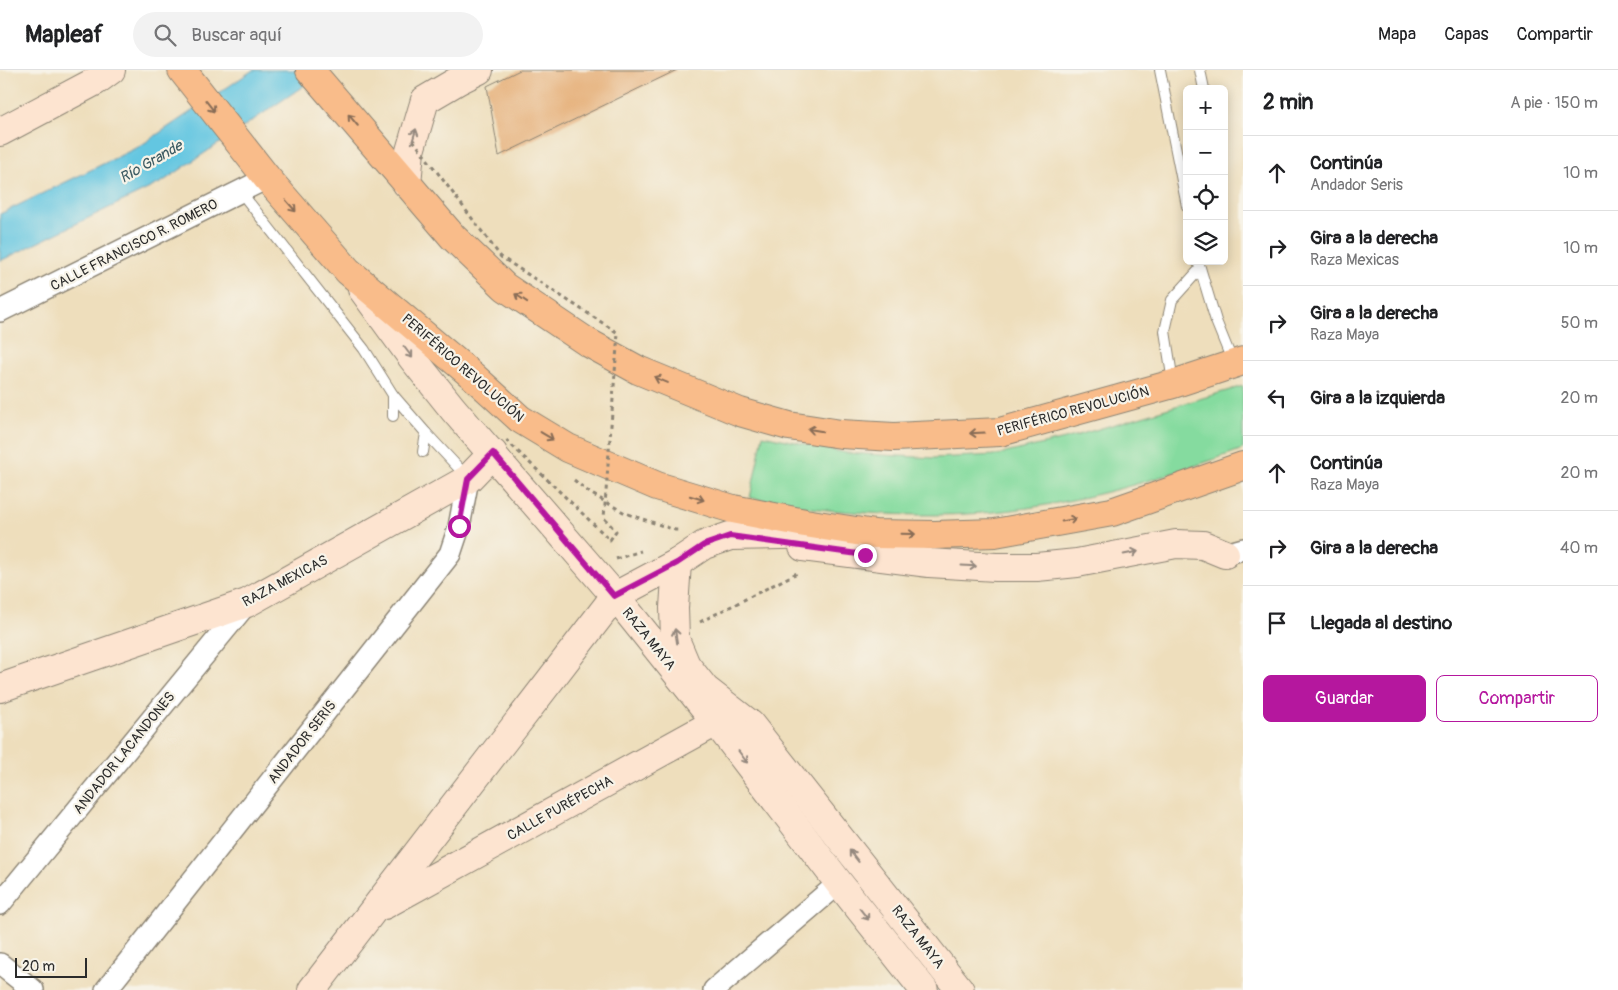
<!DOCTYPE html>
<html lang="es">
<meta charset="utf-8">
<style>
:root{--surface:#fff;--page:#f2f2f2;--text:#202124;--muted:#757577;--line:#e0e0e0;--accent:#b5179e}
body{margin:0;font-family:Pangolin,sans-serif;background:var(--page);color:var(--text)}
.controls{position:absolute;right:15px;top:15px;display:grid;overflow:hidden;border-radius:8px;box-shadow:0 2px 12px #0003}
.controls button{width:45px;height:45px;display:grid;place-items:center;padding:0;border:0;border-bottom:1px solid var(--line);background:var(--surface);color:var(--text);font:25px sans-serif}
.scale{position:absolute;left:15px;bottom:12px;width:72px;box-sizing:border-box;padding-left:5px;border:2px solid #2b2b2b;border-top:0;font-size:14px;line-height:18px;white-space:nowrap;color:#2b2b2b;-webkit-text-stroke:4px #f7f3e8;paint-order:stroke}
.stop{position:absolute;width:15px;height:15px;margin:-11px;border:4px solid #b5179e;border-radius:50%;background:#fff}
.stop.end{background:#b5179e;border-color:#fff;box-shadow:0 1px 5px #0008}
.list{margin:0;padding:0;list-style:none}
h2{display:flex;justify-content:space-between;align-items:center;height:65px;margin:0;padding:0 20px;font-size:21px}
h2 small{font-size:16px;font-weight:400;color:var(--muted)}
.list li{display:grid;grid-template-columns:32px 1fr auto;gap:15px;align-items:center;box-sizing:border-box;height:75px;padding:0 20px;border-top:1px solid var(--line)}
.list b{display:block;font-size:19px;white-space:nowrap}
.list p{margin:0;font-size:16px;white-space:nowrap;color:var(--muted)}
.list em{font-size:16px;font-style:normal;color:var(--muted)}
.actions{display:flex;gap:10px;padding:15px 20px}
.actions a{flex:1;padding:11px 0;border:1px solid var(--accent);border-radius:8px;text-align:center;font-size:18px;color:var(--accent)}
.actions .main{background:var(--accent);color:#fff}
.icon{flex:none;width:28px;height:28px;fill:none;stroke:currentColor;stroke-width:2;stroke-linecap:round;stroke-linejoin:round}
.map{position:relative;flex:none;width:1243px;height:920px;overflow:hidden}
header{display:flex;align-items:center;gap:30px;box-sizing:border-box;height:70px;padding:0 25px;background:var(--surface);border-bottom:1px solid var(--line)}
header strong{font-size:24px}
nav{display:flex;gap:28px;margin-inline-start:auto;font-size:18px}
.search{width:350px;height:45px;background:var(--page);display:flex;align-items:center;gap:12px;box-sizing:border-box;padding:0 18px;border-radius:28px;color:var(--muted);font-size:19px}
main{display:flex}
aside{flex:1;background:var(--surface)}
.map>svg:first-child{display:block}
.green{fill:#85db9f;stroke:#588365}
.water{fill:#63c6e1;stroke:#477886}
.building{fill:#e7b582}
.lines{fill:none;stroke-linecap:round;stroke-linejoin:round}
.lane-casing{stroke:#8c8474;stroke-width:12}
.street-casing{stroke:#8c8474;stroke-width:24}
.secondary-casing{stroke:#8c8474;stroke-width:30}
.highway-casing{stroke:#8c8474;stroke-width:30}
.path{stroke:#8c8474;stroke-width:3;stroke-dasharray:4 4;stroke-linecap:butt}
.lane{stroke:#fff;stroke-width:10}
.street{stroke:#fff;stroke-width:21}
.secondary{stroke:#fde4d0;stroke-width:28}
.highway{stroke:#f9bc8a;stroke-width:28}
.path-bridge{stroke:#8c8474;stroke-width:3;stroke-dasharray:4 4;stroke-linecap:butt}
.oneway{stroke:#886c56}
.oneway2{stroke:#94887e}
.route{stroke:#b5179e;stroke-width:6}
.labels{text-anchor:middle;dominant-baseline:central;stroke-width:4.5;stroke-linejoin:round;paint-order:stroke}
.street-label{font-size:14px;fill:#2b2b2b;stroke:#f7f3e8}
.water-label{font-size:15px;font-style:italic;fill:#3c5a62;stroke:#f7f3e8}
</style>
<header>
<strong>Mapleaf</strong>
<div class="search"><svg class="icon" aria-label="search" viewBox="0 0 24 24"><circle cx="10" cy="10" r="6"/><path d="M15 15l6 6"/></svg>Buscar aquí</div>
<nav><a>Mapa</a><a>Capas</a><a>Compartir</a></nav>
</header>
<main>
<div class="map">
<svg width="1243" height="920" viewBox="0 0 1243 920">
<rect width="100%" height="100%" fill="#f7f3e8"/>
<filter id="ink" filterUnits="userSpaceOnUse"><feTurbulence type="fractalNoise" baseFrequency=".02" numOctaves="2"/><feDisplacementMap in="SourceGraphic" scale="10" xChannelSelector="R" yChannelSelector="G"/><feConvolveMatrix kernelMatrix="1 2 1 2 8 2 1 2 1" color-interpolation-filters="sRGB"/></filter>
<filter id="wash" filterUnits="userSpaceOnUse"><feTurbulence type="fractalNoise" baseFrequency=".0096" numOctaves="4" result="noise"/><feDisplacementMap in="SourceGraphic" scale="20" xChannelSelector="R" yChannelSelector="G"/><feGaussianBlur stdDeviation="1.12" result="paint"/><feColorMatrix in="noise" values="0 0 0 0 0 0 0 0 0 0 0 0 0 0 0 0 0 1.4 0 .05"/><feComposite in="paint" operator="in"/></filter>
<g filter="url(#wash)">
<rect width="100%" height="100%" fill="#eedebc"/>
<path class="green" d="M1243,316V379C1163,408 1080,434 994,442C943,447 891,445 840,441C810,439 780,432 750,428L763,365L846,383L934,388L997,385L1065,369Z"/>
<path class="water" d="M253,0H327L162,112L0,191V144L140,76Z"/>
<g id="blocks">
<path class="building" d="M520,0H677L499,86L487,16Z"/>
</g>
</g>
<g filter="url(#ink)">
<use href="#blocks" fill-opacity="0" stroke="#8c8474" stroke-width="1"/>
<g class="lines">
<g class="lane-casing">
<g id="lane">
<path d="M1160,0L1187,136"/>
<path d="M1200,0L1204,19"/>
<path d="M240,121L364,279L393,325V346"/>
<path d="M1198,191L1216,251L1233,293"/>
<path d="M1173,312L1165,261L1172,230L1199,200"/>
<path d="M393,325L426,363L423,382"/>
<path d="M426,363L468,408"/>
</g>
</g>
<g class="street-casing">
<g id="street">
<path d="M0,241L267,108"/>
<path d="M1225,484L1243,479"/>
<path d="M0,834L247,533"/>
<path d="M0,894L33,920"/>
<path d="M106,920L450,484L459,457L468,409"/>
<path d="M714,920L839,813"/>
</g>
</g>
<g class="secondary-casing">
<g id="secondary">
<path d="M0,62L96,11L111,0"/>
<path d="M407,114L410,81L425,30L459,10L479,0"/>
<path d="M362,219L413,289L453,339L615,526L716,652L839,813L924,920"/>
<path d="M803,477L929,493L996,497H1037L1077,493L1176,474L1203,475L1225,484"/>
<path d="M677,493L674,538L675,569L686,595L705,619L750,654L960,920"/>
<path d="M0,618L247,533L468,409L493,383"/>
<path d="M384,835L716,652L733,653"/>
<path d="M312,920L615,526L677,493L704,475L730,466L831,464"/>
</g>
</g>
<g class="highway-casing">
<g id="highway">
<path d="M182,0L267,108L348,201L474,307L520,349L568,378L657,416L733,439L805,453L875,464L935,465L995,463L1112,442L1243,396"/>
<path d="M310,0L453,167L505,217L587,272L638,300L740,342L789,356L841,364L894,367L1000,362L1173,314L1243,291"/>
</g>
</g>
<g class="path">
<path d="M574,410L590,423L625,443L675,460H680"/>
<path d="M616,489L641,481"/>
<path d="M700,552L799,502"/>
</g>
<use href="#lane" class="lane"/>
<use href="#street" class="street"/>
<use href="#secondary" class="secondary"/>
<use href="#highway" class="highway"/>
<path class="path-bridge" d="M413,70L501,187L618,263L604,448L616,461L610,470L504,368"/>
</g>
<defs><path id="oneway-shaft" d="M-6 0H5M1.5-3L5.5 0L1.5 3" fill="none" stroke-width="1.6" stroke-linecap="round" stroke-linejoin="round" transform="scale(1.25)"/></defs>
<g class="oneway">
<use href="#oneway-shaft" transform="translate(210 36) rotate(52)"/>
<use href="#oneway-shaft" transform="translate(353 50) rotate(-130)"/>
<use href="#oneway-shaft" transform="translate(291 136) rotate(49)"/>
<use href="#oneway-shaft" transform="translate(521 228) rotate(-146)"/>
<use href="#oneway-shaft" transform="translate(661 310) rotate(-157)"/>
<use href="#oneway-shaft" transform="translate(815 360) rotate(-171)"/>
<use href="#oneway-shaft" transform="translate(977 363) rotate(177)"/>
<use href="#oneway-shaft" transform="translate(547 366) rotate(31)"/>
<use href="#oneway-shaft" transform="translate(697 428) rotate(17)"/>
<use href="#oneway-shaft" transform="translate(1069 450) rotate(-11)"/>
<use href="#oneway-shaft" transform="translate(908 464) rotate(1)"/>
</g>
<g class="oneway2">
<use href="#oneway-shaft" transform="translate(414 66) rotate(-73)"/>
<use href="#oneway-shaft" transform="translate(408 282) rotate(53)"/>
<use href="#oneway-shaft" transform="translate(1131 483) rotate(-11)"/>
<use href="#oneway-shaft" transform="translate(969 496) rotate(3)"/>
<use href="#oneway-shaft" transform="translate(676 566) rotate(-99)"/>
<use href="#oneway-shaft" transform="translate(743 687) rotate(53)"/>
<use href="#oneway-shaft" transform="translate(854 786) rotate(-128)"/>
<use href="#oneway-shaft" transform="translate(864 844) rotate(52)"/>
</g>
</g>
<g class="lines" filter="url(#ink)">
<path class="route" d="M459,456L468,409L493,383L614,526L677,493L704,475L730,466L865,485"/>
</g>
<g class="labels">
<g class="street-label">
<text transform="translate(134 175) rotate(-27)">CALLE FRANCISCO R. ROMERO</text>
<text transform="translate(463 298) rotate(41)">PERIFÉRICO REVOLUCIÓN</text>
<text transform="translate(1073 341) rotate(-15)">PERIFÉRICO REVOLUCIÓN</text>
<text transform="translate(285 511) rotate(-28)">RAZA MEXICAS</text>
<text transform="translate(649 569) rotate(51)">RAZA MAYA</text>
<text transform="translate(302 672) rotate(-52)">ANDADOR SERIS</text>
<text transform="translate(124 683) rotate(-51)">ANDADOR LACANDONES</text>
<text transform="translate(560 738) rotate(-29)">CALLE PURÉPECHA</text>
<text transform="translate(918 867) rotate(52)">RAZA MAYA</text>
</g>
<g class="water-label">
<text transform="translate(151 92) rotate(-30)">Río Grande</text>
</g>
</g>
</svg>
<div class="controls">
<button>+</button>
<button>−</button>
<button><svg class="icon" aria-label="locate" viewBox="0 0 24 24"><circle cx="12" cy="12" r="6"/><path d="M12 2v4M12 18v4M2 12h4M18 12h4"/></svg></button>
<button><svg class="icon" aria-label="layers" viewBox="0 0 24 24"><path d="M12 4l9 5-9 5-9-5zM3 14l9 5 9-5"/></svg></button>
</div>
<div class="scale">20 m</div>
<div class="stop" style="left:459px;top:456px"></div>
<div class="stop end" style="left:865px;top:485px"></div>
</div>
<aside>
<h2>2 min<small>A pie · 150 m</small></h2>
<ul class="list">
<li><svg class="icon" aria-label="ahead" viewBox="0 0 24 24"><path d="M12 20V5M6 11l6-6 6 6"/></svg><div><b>Continúa</b><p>Andador Seris</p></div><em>10 m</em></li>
<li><svg class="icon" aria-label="right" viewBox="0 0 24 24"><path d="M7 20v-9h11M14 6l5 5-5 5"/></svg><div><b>Gira a la derecha</b><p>Raza Mexicas</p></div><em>10 m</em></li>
<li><svg class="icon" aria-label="right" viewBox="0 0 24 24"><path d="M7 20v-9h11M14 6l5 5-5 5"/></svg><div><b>Gira a la derecha</b><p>Raza Maya</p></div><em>50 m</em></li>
<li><svg class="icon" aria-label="left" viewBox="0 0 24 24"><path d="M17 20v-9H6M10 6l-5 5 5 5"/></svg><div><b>Gira a la izquierda</b></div><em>20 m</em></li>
<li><svg class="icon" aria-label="ahead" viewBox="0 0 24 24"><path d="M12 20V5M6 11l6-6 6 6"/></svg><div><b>Continúa</b><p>Raza Maya</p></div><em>20 m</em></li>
<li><svg class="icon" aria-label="right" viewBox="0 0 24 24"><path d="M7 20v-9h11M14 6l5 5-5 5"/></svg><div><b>Gira a la derecha</b></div><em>40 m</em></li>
<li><svg class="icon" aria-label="arrive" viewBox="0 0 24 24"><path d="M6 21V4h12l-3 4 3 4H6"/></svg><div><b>Llegada al destino</b></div></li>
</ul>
<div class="actions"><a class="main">Guardar</a><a>Compartir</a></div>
</aside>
</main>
